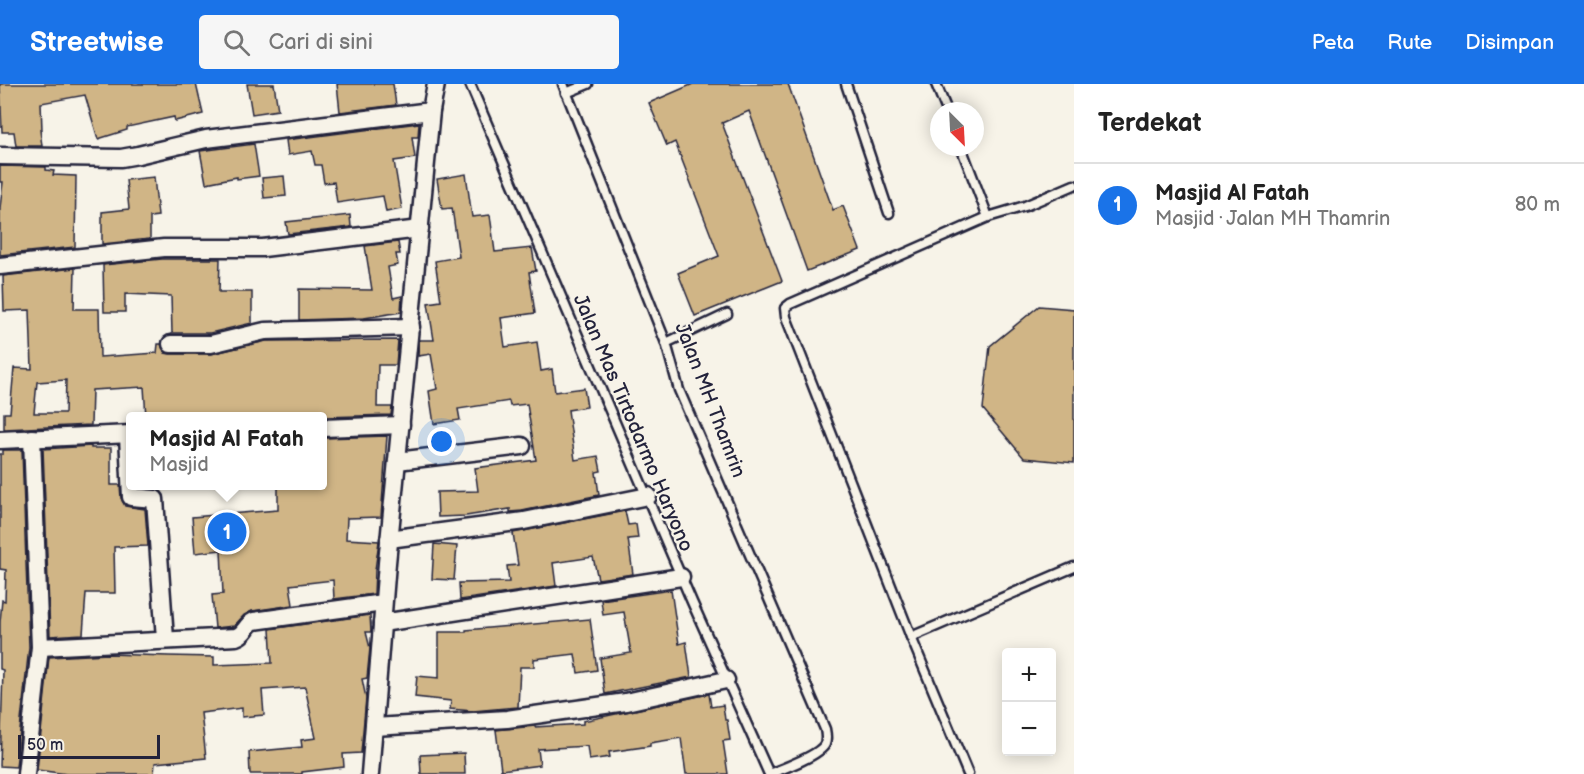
<!DOCTYPE html>
<html lang="id">
<meta charset="utf-8">
<style>
:root{--surface:#fff;--page:#f6f6f6;--text:#222;--muted:#767676;--line:#e0e0e0;--accent:#1a73e8}
body{margin:0;font-family:"Balsamiq Sans",sans-serif;background:var(--page);color:var(--text)}
.controls{position:absolute;right:18px;bottom:18px;display:grid;overflow:hidden;border-radius:6px;box-shadow:0 3px 15px #0003}
.controls button{width:54px;height:54px;display:grid;place-items:center;padding:0;border:0;border-bottom:2px solid var(--line);background:var(--surface);color:var(--text);font:30px sans-serif}
.compass{position:absolute;left:930px;top:18px;width:54px;height:54px;border-radius:50%;background:var(--surface);box-shadow:0 3px 15px #0003;rotate:156deg}
.scale{position:absolute;left:18px;bottom:15px;width:142px;box-sizing:border-box;padding-left:6px;border:3px solid #22223b;border-top:0;font-size:16px;line-height:21px;white-space:nowrap;color:#22223b;-webkit-text-stroke:4px #f7f3e8;paint-order:stroke}
.you{position:absolute;left:442px;top:358px;width:21px;height:21px;margin:-15px;border:4px solid #fff;border-radius:50%;background:#1a73e8;box-shadow:0 0 0 9px #1a73e833}
.badge{display:grid;place-items:center;width:39px;height:39px;border-radius:50%;background:var(--accent);color:#fff;font-size:20px;font-weight:700}
.pin{position:absolute;translate:-50% -50%;border:3px solid #fff;box-shadow:0 2px 6px #0006}
.popup{position:absolute;left:126px;top:328px;width:201px;height:78px;box-sizing:border-box;display:grid;place-content:center;border-radius:6px;background:var(--surface);filter:drop-shadow(0 2px 4px #0005);font-size:20px;white-space:nowrap;color:var(--muted)}
.popup b{font-size:22px;color:var(--text)}
.popup::after{content:'';position:absolute;left:50%;top:100%;margin-left:-12px;border:12px solid transparent;border-top-color:var(--surface)}
.list{margin:0;padding:0;list-style:none}
h2{display:flex;justify-content:space-between;align-items:center;height:78px;margin:0;padding:0 24px;font-size:26px}
h2 small{font-size:20px;font-weight:400;color:var(--muted)}
.list li{display:grid;grid-template-columns:39px 1fr auto;gap:18px;align-items:center;box-sizing:border-box;height:84px;padding:0 24px;border-top:2px solid var(--line)}
.list b{display:block;font-size:22px;white-space:nowrap}
.list p{margin:0;font-size:20px;white-space:nowrap;color:var(--muted)}
.list em{font-size:20px;font-style:normal;color:var(--muted)}
.icon{flex:none;width:33px;height:33px;fill:none;stroke:currentColor;stroke-width:2;stroke-linecap:round;stroke-linejoin:round}
.map{position:relative;flex:none;width:1074px;height:690px;overflow:hidden}
header{display:flex;align-items:center;gap:36px;box-sizing:border-box;height:84px;padding:0 30px;background:var(--accent);color:#fff}
header strong{font-size:28px}
nav{display:flex;gap:33px;margin-inline-start:auto;font-size:21px}
.search{width:420px;height:54px;background:var(--page);display:flex;align-items:center;gap:15px;box-sizing:border-box;padding:0 21px;border-radius:6px;color:var(--muted);font-size:22px}
main{display:flex}
aside{flex:1;background:var(--surface)}
.map>svg:first-child{display:block}
.building{fill:#d0b586;stroke:#22223b;stroke-width:1.5;fill-rule:evenodd}
.lines{fill:none;stroke-linecap:round;stroke-linejoin:round}
.lane-casing{stroke:#22223b;stroke-width:13}
.street-casing{stroke:#22223b;stroke-width:21}
.lane{stroke:#f7f3e8;stroke-width:8}
.street{stroke:#f7f3e8;stroke-width:16}
.labels{text-anchor:middle;dominant-baseline:central;stroke-width:4.5;stroke-linejoin:round;paint-order:stroke}
.street-label{font-size:20px;fill:#22223b;stroke:#f7f3e8}
</style>
<header>
<strong>Streetwise</strong>
<div class="search"><svg class="icon" aria-label="search" viewBox="0 0 24 24"><circle cx="10" cy="10" r="6"/><path d="M15 15l6 6"/></svg>Cari di sini</div>
<nav><a>Peta</a><a>Rute</a><a>Disimpan</a></nav>
</header>
<main>
<div class="map">
<svg width="1074" height="690" viewBox="0 0 1074 690">
<rect width="100%" height="100%" fill="#f7f3e8"/>
<filter id="ink" filterUnits="userSpaceOnUse"><feTurbulence type="fractalNoise" baseFrequency=".0167" numOctaves="2"/><feDisplacementMap in="SourceGraphic" scale="12" xChannelSelector="R" yChannelSelector="G"/><feConvolveMatrix kernelMatrix="1 2 1 2 8 2 1 2 1" color-interpolation-filters="sRGB"/></filter>
<g filter="url(#ink)">
<g class="building">
<path d="M0,0H196L203,30L175,37L174,33L127,43V46L98,55L85,11L41,19L42,46H40L42,62H16L14,48H2Z"/>
<path d="M247,0H274L278,26L252,30Z"/>
<path d="M337,0H393L396,21L340,28Z"/>
<path d="M693,0H788L833,126L843,122L860,166L807,187L749,27L722,39L782,197L695,232L678,189L719,172L675,58L667,62L649,19Z"/>
<path d="M419,39L418,53H412L415,74L394,77L402,125L386,128L383,112L337,119L334,98L324,99L321,81H315L312,67L288,71L286,56Z"/>
<path d="M254,60L259,92L237,95V93L206,99L200,67Z"/>
<path d="M0,82L46,83V86L54,87L53,91L76,92L75,163L0,171V124L3,98H0Z"/>
<path d="M466,90L472,133L490,131L495,168L532,164L536,187L529,188L535,229L501,234L505,263L537,258L541,287L552,285L555,308L584,304L587,323L568,326L575,376L598,372L601,387L596,388L599,411L522,427L510,428V425L466,432L438,433L437,408L478,407L475,384L536,376L527,320L510,322L509,317L458,325L460,336L434,340L429,307L437,305L431,270L418,272L419,256H434L428,219L441,217L435,177L459,173L452,124L442,125L437,95Z"/>
<path d="M284,92L286,112L264,114L262,94Z"/>
<path d="M154,93L158,132L150,133V155L102,160V128L129,125L126,96Z"/>
<path d="M350,131L351,143L288,150L286,138Z"/>
<path d="M398,158L400,170H396L398,181L388,183L393,214L402,212L401,228L364,234L299,236V205L372,206L365,162Z"/>
<path d="M162,175H220L219,208H252V239L210,249H172L171,212L125,210V228H104L103,181Z"/>
<path d="M75,184L74,225H99L100,273L157,269L158,260H161L165,269L170,270H211L266,257L398,256L396,281H378L377,323H392L391,331L323,333H146L144,303L92,306L91,341L4,345V329H10L14,284L32,285L30,226L4,227L3,192ZM66,296L65,329H34L37,298Z"/>
<path d="M1039,222L1074,225V379L1024,374L983,325L990,262Z"/>
<path d="M387,352L381,433L347,434L346,455L379,457L375,486L374,510L334,515L333,496L290,501L293,521L252,527L244,531L234,542L215,544L212,511L223,510L221,466L195,469L192,433L278,426V403H323V354Z"/>
<path d="M91,362V364H111V401H120L121,414L125,422L145,425L148,462L114,463L115,509H86L83,550L50,552L43,365Z"/>
<path d="M3,366H22L29,563L16,683L0,682L3,586L0,585V538L2,516L5,517L6,486L0,485V370H3Z"/>
<path d="M625,427L628,441L636,440L638,454L628,455L633,490L598,495L593,473L553,479L556,502L460,516L459,499L509,498L507,482L518,481L513,449Z"/>
<path d="M434,460L457,462L454,496L432,495Z"/>
<path d="M671,506L679,560L686,558L691,593L605,610L600,574L631,569L624,528L603,531L601,516Z"/>
<path d="M370,531L371,548H366L370,564L367,594L362,595L366,614L361,669L343,670L344,683L302,688V690H250L249,668L302,663L301,656L316,654L305,603L262,606L264,631L242,633V624L201,629L206,674L155,679L154,690H67L37,686L49,573L108,570L168,572L214,573V581L272,579L270,545Z"/>
<path d="M590,535L597,586L578,589L575,570L534,575V583H520L518,623L473,627L450,625L451,617L415,613L417,592L439,594V548H466V546Z"/>
<path d="M709,610L711,623L723,621L725,636H727L730,656L723,657L728,690H686L681,654L650,659V662L609,668L610,673L589,676L587,662L538,665L540,681L501,686L496,646L535,642V643L583,640V637Z"/>
<path d="M464,669L465,690H421L420,671Z"/>
</g>
<g class="lines">
<g class="lane-casing">
<g id="lane">
<path d="M470,0L692,518L769,690C782,685 820,671 825,660C827,655 826,650 825,645L679,306L666,259L563,0"/>
<path d="M846,0L889,129"/>
<path d="M936,0L947,27"/>
<path d="M566,9L588,0"/>
<path d="M961,63L988,133L790,220L785,224L786,233L911,553L968,690"/>
<path d="M988,133L1025,122L1074,101"/>
<path d="M666,259L727,230"/>
<path d="M911,553L1074,483"/>
</g>
</g>
<g class="street-casing">
<g id="street">
<path d="M0,72L121,74L138,71L206,55L431,27"/>
<path d="M0,182L164,164H263L420,145"/>
<path d="M171,260H211L265,247L411,243"/>
<path d="M323,344L401,341"/>
<path d="M128,351L131,413L155,415L165,555"/>
<path d="M0,356L131,350"/>
<path d="M397,377L522,362"/>
<path d="M389,455L524,437L648,412"/>
<path d="M382,539L681,493"/>
<path d="M40,563L236,553C246,550 245,541 254,537L383,519"/>
<path d="M374,643L507,635L626,618L726,596"/>
<path d="M26,690L40,563L32,354"/>
<path d="M370,690L387,479L431,27L436,0"/>
</g>
</g>
<use href="#lane" class="lane"/>
<use href="#street" class="street"/>
</g>
</g>
<g class="labels">
<g class="street-label">
<text transform="translate(710 316) rotate(69)">Jalan MH Thamrin</text>
<text transform="translate(633 339) rotate(67)">Jalan Mas Tirtodarmo Haryono</text>
</g>
</g>
</svg>
<div class="controls">
<button>+</button>
<button>−</button>
</div>
<svg class="compass" viewBox="-18 -18 36 36"><path d="M0-13l5 13h-10z" fill="#e53935"/><path d="M0 13l5-13h-10z" fill="#767676"/></svg>
<div class="scale">50 m</div>
<div class="you"></div>
<div class="pin badge" style="left:227px;top:448px">1</div>
<div class="popup"><b>Masjid Al Fatah</b>Masjid</div>
</div>
<aside>
<h2>Terdekat<small></small></h2>
<ul class="list">
<li><span class="badge">1</span><div><b>Masjid Al Fatah</b><p>Masjid · Jalan MH Thamrin</p></div><em>80 m</em></li>
</ul>
</aside>
</main>
